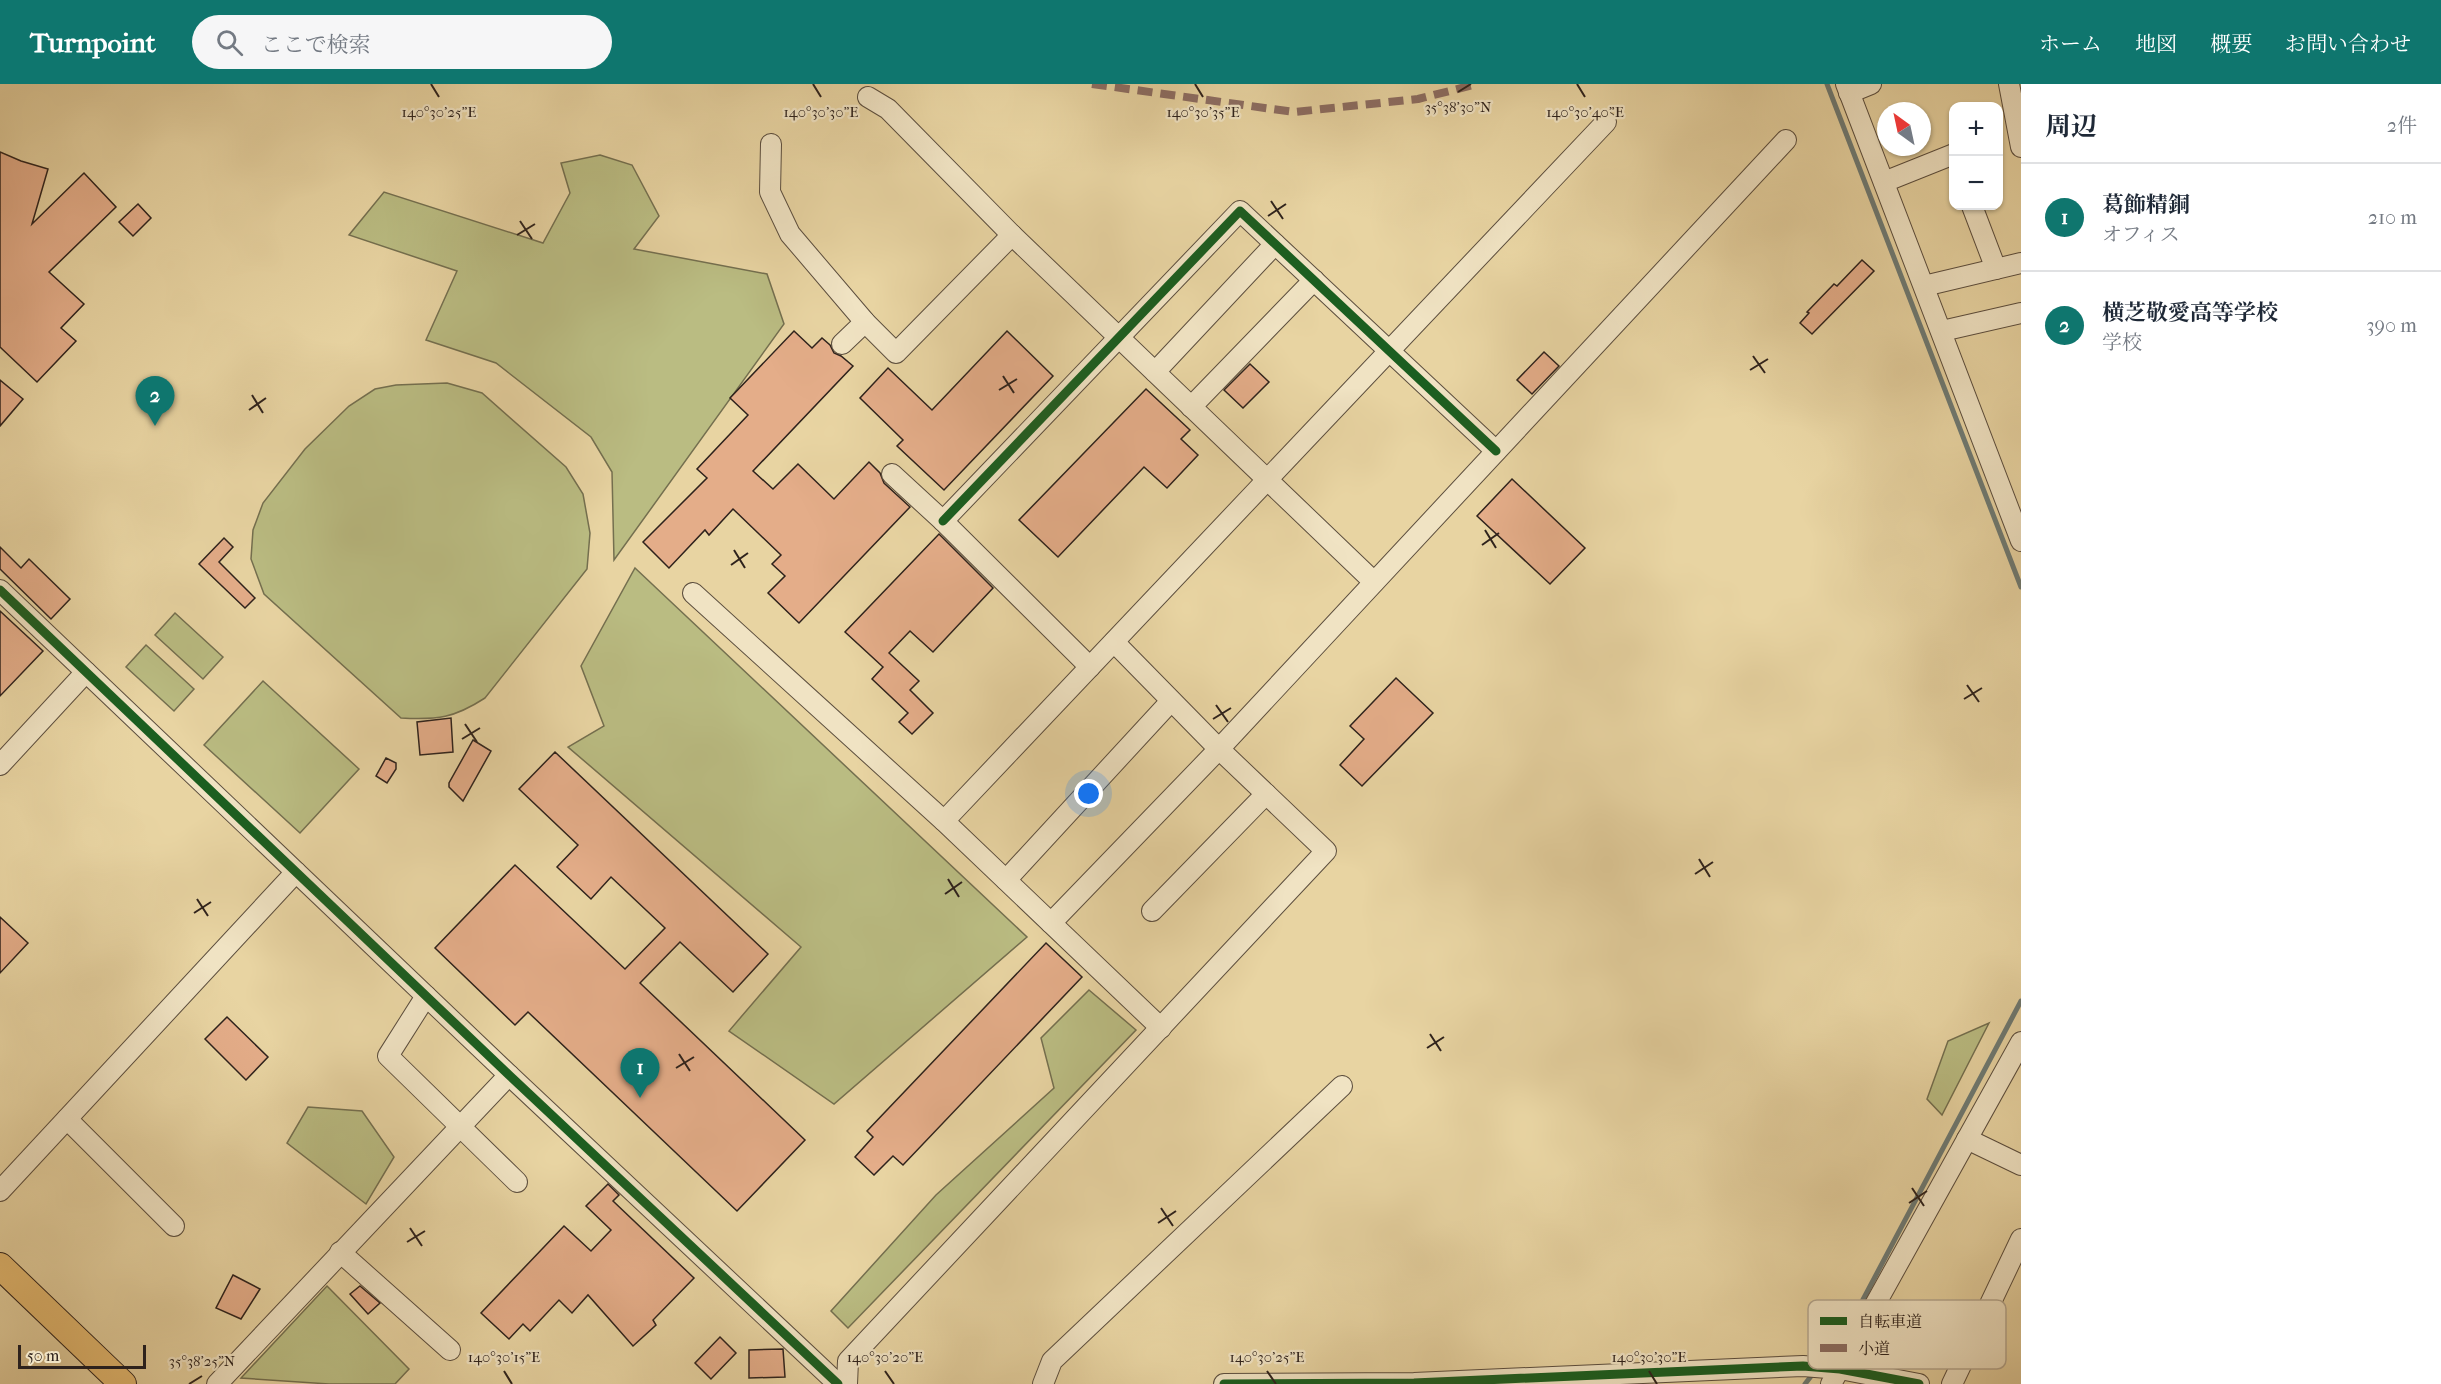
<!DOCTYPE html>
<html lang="ja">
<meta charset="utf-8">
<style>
:root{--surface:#fff;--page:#f6f6f7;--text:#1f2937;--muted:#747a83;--line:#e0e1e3;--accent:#0f766e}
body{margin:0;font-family:"IM FELL French Canon","Noto Serif JP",serif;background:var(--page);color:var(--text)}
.controls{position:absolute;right:18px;top:18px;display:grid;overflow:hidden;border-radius:12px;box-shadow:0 2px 4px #0004}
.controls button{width:54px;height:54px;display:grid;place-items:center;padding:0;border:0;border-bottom:2px solid var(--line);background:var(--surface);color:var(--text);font:30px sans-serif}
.compass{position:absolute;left:1877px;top:18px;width:54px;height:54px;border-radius:50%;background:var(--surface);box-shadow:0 2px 4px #0004;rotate:327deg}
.scale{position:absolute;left:18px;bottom:15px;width:128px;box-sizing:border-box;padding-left:6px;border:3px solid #2e221c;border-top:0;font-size:16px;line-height:21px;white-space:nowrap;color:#2e221c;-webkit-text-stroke:4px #f0e3c3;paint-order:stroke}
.you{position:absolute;left:1089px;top:710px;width:21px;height:21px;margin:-15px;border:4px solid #fff;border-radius:50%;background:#1a73e8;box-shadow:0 0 0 9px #1a73e833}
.badge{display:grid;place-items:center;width:39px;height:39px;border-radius:50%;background:var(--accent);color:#fff;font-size:20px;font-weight:700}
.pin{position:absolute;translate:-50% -50px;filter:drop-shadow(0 2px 3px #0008)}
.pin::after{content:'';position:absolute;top:32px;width:21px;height:18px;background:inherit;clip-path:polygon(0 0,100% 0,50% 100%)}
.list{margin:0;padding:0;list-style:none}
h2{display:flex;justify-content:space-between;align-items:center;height:78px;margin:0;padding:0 24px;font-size:26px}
h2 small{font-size:20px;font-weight:400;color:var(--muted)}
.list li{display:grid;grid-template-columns:39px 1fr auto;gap:18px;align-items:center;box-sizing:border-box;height:108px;padding:0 24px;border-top:2px solid var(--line)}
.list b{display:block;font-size:22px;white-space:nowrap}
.list p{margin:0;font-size:20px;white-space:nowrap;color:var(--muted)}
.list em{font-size:20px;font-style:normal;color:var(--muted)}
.icon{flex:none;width:33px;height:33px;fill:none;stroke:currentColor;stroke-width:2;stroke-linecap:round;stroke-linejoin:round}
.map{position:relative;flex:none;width:2021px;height:1300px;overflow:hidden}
header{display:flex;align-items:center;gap:36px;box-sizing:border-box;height:84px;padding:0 30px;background:var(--accent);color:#fff}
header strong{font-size:28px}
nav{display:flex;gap:33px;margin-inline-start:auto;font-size:21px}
.search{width:420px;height:54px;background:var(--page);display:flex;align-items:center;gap:15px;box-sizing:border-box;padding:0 21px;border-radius:33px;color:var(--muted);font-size:22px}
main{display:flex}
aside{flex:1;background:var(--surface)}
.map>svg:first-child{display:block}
.green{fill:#babc82;stroke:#746f4f;stroke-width:1.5}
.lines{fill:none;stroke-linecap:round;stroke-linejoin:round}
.stream{stroke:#6f7b74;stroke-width:5}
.building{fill:#e4ad89;stroke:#2e221c;stroke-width:1.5}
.minor-casing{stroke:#5c4e3e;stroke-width:22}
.major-casing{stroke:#2e221c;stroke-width:28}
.minor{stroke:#f0e3c3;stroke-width:20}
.major{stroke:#e4ba71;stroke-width:26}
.quiet{stroke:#8d6e63;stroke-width:8;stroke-dasharray:15 8;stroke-linecap:butt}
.cycleway-casing{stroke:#f0e3c3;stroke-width:13}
.cycleway{stroke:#1b5e20;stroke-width:9}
.ticks{fill:none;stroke:#2e221c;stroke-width:2}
.key{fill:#f0e3c3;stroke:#b6a991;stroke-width:1.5}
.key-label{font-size:16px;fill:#2e221c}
.ticks-label{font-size:15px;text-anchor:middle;fill:#2e221c;stroke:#f0e3c3;stroke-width:4.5;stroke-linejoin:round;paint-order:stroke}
</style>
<header>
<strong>Turnpoint</strong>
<div class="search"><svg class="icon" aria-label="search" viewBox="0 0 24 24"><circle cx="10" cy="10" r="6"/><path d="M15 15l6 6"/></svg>ここで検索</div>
<nav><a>ホーム</a><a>地図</a><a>概要</a><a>お問い合わせ</a></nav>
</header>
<main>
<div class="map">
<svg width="2021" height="1300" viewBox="0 0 2021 1300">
<rect width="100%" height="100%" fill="#e8d4a2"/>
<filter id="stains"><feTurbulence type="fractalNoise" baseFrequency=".00333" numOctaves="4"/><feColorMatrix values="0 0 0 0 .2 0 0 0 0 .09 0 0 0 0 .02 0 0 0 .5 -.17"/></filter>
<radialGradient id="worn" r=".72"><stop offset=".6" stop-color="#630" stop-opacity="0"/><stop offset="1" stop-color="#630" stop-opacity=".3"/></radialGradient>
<g class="green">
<path d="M600,71L632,81L659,132L634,165L767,190L784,240L614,476L612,388L591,353L496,279L426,256L457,187L349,151L384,108L543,159L570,109L561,79Z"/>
<path d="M447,299L482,309L566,383L583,410L590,449L587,485L485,614C454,634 438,636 401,634L264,510L251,475L253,446L263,419L305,365L349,322L375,305L396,301Z"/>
<path d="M635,484L1027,853L834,1020L729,947L801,863L568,663L604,642L581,582Z"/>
<path d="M175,529L223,573L203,595L155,551Z"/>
<path d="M146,561L194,605L174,627L126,583Z"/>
<path d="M263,597L359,685L300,749L204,661Z"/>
<path d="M1089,906L1136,946L848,1244L831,1227L936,1111L1054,1004L1041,954Z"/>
<path d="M1989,939L1942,1031L1927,1015L1948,957Z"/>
<path d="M308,1023L362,1027L394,1073L366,1120L287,1059Z"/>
<path d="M327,1202L409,1285L395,1300H329L241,1294Z"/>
</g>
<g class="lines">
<g class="stream">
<path d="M1827,0L2021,503"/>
<path d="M1820,1280L1849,1242L2021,917"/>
<path d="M1805,1300L1815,1287"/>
</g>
</g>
<g class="building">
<path d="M0,68L21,77L48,85L32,140L84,89L116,123L49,188L84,220L61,244L76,257L37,298L0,263Z"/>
<path d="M138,120L151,134L133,152L119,138Z"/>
<path d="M1862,176L1874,187L1812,250L1800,239L1809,229L1807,228L1834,200L1837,202Z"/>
<path d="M794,247L812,264L822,254L830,261L834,269L841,272L853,282L753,387L773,405L798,380L834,415L869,378L880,389L884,399L910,423L799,539L768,509L785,492L772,480L781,471L733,425L709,451L705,446L669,484L643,458L707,394L697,385L748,331L730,314Z"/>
<path d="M1007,247L1053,292L944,406L897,362L903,356L860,314L888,284L932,326Z"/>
<path d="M1544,268L1559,282L1532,310L1517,296Z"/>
<path d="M1250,280L1269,298L1243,324L1224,306Z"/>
<path d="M0,296L23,315L0,342Z"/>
<path d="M1146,305L1190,346L1181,355L1198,371L1167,404L1144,383L1058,473L1019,436Z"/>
<path d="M1512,395L1585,464L1550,500L1477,432Z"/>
<path d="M939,450L993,504L933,568L910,547L889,569L919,597L910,606L933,629L912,650L899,638L908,629L872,595L883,583L845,548Z"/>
<path d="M224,454L233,463L219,478L255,514L245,524L199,480Z"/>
<path d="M0,463L21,484L29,475L70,515L51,535L0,485Z"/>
<path d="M0,527L43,567L0,612Z"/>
<path d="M1396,594L1433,629L1362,702L1340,681L1364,655L1350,642Z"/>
<path d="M451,634L453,668L420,671L417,638Z"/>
<path d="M473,656L491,667L463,717L449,703V699Z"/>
<path d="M555,668L768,870L733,908L680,858L640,899L805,1056L737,1127L528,928L515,941L435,864L515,781L625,885L665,844L611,793L591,815L557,783L578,761L519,705Z"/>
<path d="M386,674L396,679V685L387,699L376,692Z"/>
<path d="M0,833L28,859L0,889Z"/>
<path d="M1046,859L1082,893L903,1081L893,1072L874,1091L855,1073L873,1053L867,1047Z"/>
<path d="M227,933L268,973L246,996L205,955Z"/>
<path d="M608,1100L619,1111L613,1117L694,1194L653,1236L656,1241L633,1262L588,1211L572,1229L559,1216L530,1247L523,1240L509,1255L481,1229L564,1142L591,1167L611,1146L586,1122Z"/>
<path d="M233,1191L260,1205L241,1235L216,1224Z"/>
<path d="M360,1202L380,1219L368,1230L350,1210Z"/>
<path d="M720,1253L736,1269L711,1295L695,1279Z"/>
<path d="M783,1265L785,1293L749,1294V1266Z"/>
</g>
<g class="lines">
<g class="minor-casing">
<g id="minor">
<path d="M1846,0L2021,457"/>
<path d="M2009,0L2021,63"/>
<path d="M1849,9L1871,0"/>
<path d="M868,13L888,25L1012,151L1374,498"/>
<path d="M771,60L770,108L790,150L865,238L896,269L1012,151"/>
<path d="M1884,98L1954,70"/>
<path d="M1972,122L1996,185"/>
<path d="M1924,202L2021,179"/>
<path d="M1942,247L2021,229"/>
<path d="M842,260L865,238"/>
<path d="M1155,288L1275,160"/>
<path d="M1191,323L1314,196"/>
<path d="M892,390L943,437L1090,583"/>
<path d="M943,437L1240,127L1496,367"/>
<path d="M0,506L509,991L838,1300"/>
<path d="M693,509L944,737L1161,944"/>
<path d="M0,681L86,588"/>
<path d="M944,737L1606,38"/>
<path d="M1006,796L1171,617"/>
<path d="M1152,827L1266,710"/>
<path d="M1051,839L1219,665L1786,56"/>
<path d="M426,912L388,972L517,1098"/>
<path d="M67,1035L174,1142"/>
<path d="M1967,1055L2021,1081"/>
<path d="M0,1107L296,788"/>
<path d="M340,1168L450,1266"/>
<path d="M217,1300L509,991"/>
<path d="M847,1300L848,1277L1326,767L1219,665L1114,558"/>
<path d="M1043,1300L1052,1277L1342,1002"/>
<path d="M1224,1300L1414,1299L1803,1282L1840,1285L1919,1300"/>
<path d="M1831,1300L2021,958"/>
<path d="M1952,1300L2021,1155"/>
</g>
</g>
<g class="major-casing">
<path id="major" d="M0,1182L123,1300"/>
</g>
<use href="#minor" class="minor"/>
<use href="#major" class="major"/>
<path class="quiet" d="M1092,0L1294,28L1418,15L1477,0"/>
<g class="cycleway-casing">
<g id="cycleway">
<path d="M943,437L1240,127L1496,367"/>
<path d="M0,506L509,991L838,1300"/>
<path d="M1224,1300L1414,1299L1803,1282L1840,1285L1919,1300"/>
</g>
</g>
<use href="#cycleway" class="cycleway"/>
</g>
<path class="ticks" d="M431,0L439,13M813,0L821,13M1195,0L1203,13M1577,0L1585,13M1458,8L1471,0M1271,117L1283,135M1268,132L1286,120M520,137L532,155M517,151L535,140M1753,272L1765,289M1750,286L1768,275M1003,292L1014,309M999,306L1017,295M252,311L263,329M249,326L266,314M1485,446L1496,464M1482,461L1499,449M734,466L745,484M731,481L748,469M1967,601L1979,618M1964,615L1982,604M1216,621L1228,638M1213,635L1231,624M465,640L477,658M462,655L480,644M1699,775L1710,793M1695,790L1713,778M948,795L959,813M945,810L962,798M197,815L208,832M194,829L211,818M1430,950L1441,967M1427,964L1444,953M679,970L690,987M676,984L694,973M1912,1104L1924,1122M1909,1119L1927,1107M1161,1124L1173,1142M1158,1139L1176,1127M410,1144L422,1162M407,1158L425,1147M504,1287L512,1300M885,1287L894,1300M1267,1287L1276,1300M1649,1287L1657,1300M189,1300L202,1292"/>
<rect x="1808" y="1216" width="198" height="69" rx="9" class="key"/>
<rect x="1820" y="1233" width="27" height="8" fill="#1b5e20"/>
<rect x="1820" y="1260" width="27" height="8" fill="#8d6e63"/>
<g class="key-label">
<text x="1858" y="1243">自転車道</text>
<text x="1858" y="1270">小道</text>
</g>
<g class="ticks-label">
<text x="1458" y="28">35°38'30"N</text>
<text x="1585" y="33">140°30'40"E</text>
<text x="439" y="33">140°30'25"E</text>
<text x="821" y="33">140°30'30"E</text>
<text x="1203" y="33">140°30'35"E</text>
<text x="504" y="1278">140°30'15"E</text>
<text x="885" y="1278">140°30'20"E</text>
<text x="1267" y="1278">140°30'25"E</text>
<text x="1649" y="1278">140°30'30"E</text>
<text x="202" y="1282">35°38'25"N</text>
</g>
<rect width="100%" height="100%" filter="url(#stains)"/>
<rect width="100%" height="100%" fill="url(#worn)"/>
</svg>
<div class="controls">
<button>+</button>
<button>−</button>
</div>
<svg class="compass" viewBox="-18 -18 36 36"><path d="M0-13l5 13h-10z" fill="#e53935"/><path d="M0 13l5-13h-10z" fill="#747a83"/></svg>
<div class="scale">50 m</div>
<div class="you"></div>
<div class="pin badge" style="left:640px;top:1014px">1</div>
<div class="pin badge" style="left:155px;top:342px">2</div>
</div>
<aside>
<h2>周辺<small>2件</small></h2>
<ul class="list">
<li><span class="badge">1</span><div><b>葛飾精銅</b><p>オフィス</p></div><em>210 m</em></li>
<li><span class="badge">2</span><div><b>横芝敬愛高等学校</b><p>学校</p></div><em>390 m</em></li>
</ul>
</aside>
</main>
